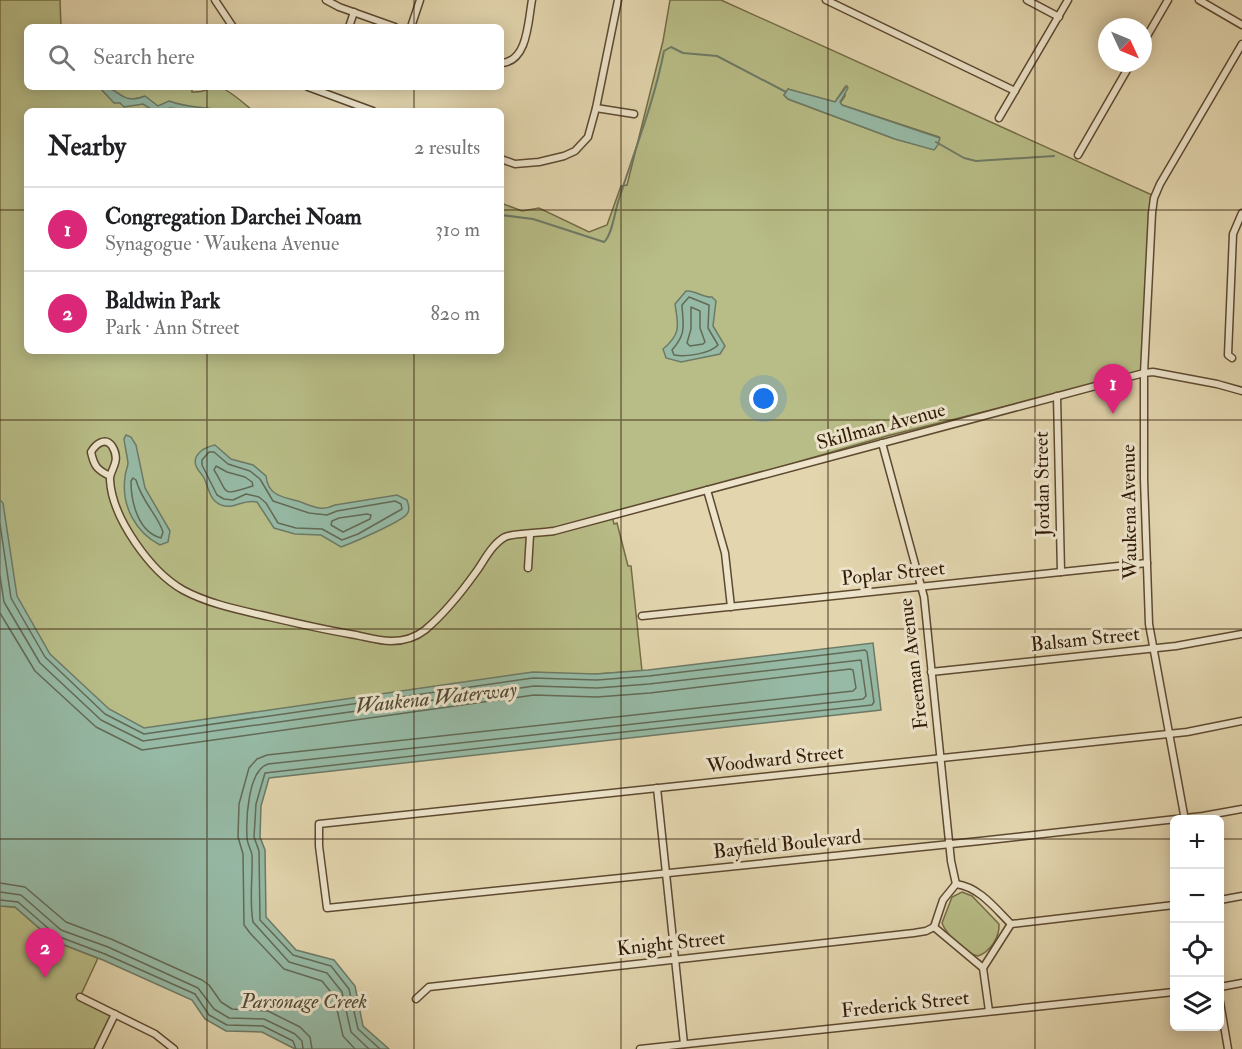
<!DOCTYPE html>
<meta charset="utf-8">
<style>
:root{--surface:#fff;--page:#f6f6f6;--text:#202124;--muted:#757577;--line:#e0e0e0;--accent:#db2777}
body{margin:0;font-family:"IM FELL Double Pica",serif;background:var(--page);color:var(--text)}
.controls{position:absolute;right:18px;bottom:18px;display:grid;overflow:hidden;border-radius:9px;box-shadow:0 3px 15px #0003}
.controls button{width:54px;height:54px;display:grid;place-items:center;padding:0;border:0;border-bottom:2px solid var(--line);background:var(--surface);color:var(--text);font:30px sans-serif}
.compass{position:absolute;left:1098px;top:18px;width:54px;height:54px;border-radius:50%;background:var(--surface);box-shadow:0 3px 15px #0003;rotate:134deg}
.you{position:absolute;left:764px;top:399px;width:21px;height:21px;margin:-15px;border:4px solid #fff;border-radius:50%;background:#1a73e8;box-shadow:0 0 0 9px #1a73e833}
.badge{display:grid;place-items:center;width:39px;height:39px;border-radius:50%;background:var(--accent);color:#fff;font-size:20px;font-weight:700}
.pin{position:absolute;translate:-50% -50px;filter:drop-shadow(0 2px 3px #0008)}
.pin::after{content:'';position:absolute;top:32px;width:21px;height:18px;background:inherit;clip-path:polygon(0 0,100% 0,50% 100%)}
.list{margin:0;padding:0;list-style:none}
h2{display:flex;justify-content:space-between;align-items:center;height:78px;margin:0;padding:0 24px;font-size:26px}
h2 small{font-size:20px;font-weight:400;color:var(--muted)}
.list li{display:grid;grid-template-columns:39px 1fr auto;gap:18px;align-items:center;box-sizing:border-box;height:84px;padding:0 24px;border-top:2px solid var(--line)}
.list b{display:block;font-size:22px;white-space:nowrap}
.list p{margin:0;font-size:20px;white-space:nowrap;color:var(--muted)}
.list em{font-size:20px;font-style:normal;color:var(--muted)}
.icon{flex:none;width:33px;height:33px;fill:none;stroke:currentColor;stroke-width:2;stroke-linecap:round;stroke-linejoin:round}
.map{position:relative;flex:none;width:1242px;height:1049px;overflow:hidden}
.search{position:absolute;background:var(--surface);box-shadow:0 3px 15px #0003;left:24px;top:24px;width:480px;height:66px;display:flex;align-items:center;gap:15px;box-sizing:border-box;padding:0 21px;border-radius:9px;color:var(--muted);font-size:22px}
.panel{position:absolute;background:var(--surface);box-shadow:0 3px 15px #0003;left:24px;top:108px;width:480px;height:246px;border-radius:9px}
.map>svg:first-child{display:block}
.green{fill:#b8bd87;stroke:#746c46;stroke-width:1.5;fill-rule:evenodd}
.water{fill:#96baa6;stroke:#6d7a66;stroke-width:1.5}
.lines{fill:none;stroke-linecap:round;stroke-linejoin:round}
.shore{stroke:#636a56;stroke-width:1.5}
.stream{stroke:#6d7a66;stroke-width:2}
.street-casing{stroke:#5d4930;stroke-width:9}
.street{stroke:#ede4cb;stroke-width:6}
.grid{fill:none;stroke:#301a06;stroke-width:1.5;stroke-opacity:0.55}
.labels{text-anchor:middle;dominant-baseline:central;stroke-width:6;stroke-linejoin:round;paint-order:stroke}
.street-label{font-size:20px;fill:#301a06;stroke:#ede4cb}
.water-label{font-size:21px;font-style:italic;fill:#4f4a36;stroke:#ede4cb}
</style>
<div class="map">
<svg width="1242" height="1049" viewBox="0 0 1242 1049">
<rect width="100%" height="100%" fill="#e3d6af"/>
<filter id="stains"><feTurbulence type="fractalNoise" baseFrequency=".00333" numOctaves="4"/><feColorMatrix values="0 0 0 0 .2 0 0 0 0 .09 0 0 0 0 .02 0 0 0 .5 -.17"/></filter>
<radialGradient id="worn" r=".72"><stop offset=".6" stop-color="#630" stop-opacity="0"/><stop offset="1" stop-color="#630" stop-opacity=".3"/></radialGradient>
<g class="green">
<path d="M0,0H60L61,27H27V87H192V92C204,93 206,89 216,87C224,85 246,105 253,111H27V351H501V203L522,211L539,208L589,232L607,225L621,186L627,185L663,41L670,0H721L1152,195L1143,372L887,436L612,516L614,524L617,523L628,566H631L642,671L596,674L143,732L77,705L12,599L0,529ZM845,87V96L840,103L842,105L939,137L934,149L895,139L788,99L784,95L788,89L835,102Z"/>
<path d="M962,892L972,896L999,924C1000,937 990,952 978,956C966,954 946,934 942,923L952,897Z"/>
<path d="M0,906L15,907L54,941L98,958L80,997L115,1014L98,1049H0Z"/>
</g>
<g class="water">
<path d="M847,86L848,88L840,102L842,105L940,138L938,145L934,150L895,139L788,99L784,95L788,89L835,102Z"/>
<path d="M99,87C122,87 120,106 145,96L158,106L169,101C187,108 207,107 225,111H194L170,108L163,111H154L143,104L124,107L120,103H114Z"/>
<path d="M686,291C696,290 702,298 712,297L716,301L713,326L725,346L720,354L681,362L666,358L663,349C682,333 678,325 675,304Z"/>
<path d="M126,435L131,437L136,445L145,488L170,531L168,542L160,545C135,532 121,505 125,477C125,472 128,467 128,463C127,455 125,447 124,439Z"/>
<path d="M215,445L231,459L253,465L266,476C268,496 283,497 298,501C312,506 321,512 335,505L397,495L407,500C408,504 411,510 407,514C401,522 352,543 341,547L321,535L295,534L274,528L257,502C241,499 235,510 221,505C209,500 209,488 204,478C202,474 198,471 196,466C192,454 205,447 215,445Z"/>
<path d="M0,500L3,503L17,596L50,654L109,709L144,728L533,672L596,674L648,670L873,643L881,710L269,778L261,806L260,837L265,850L266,917L296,950L334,960L355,986L363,1026L389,1049H295L262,1032L226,1031L205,1019L192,1000L103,960L54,941L15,907L0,906Z"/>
</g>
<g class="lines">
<g class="shore">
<path d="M689,297L709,305L708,328L718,345C710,354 685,357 674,355L672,350C687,333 683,326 682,305Z"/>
<path d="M691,307L700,311V328L705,342L703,344L690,346L687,343L691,329Z"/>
<path d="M209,452H214L228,464L250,471L260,479L273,501L309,513L327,515L337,511L395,501L401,504L402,509L358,534L342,540L322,529L296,528L278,523L266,503L259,497L246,494L233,500L224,499L217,495L202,465V460Z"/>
<path d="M216,466L227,472L245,477L252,482L253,486C219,496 230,495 214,470Z"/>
<path d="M133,478L136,480C142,502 157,514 163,532L161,538C138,532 131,502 131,481Z"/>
<path d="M367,514L371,515L370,519L343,532L331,525L332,521L339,518Z"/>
<path d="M0,524L11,598L45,657L105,714L144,734L533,678L597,680L649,676L865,650L867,652L874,702L872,705L578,737L265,773L256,804L254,837L259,851L260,920L293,955L331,966L349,989L358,1029L380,1049"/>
<path d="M0,576L4,602L40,663L101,720L143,741L534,686L597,688L649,684L861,660L866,696L863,699L268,764C248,770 246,819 247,837C247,844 251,849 252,855C253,877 249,900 253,922L289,962L327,973L342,992L351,1032L369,1049"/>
<path d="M0,613L35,671L96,727L142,750L534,695L597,697L650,693L850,669L853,670L856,688L853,691L267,755L257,759L249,768L239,804L238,837L243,854L244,925L250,933L284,969L322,981L334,996L343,1036L355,1049"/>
<path d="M0,883L25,887L66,922L111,939L202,980L209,985L221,1002L232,1009L268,1011L300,1027L310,1037L312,1049"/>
<path d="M0,892L21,895L61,930L108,947L198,988L214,1009L229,1018L264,1019L295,1034L302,1041L303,1049"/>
<path d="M0,900L18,902L57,936L105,954L195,994L209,1015L227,1025L263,1026L293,1041L296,1049"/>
</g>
<g class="stream">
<path d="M936,142L964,158L976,161L1054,156"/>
<path d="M501,215L533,219L604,242C612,236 615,210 619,199C635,149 654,102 664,51L671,47L683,53L717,56L786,92"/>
</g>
<g class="street-casing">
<g id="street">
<path d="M215,0L233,27"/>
<path d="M326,0L339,7L395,27"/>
<path d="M826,0L1015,91"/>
<path d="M1027,0L1059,17"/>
<path d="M1199,0L1242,25"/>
<path d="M349,27L354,12"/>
<path d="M411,27L420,0"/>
<path d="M1143,43L1168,0"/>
<path d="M501,63C528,62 528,21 532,0"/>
<path d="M308,87L373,111"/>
<path d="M596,108L634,114"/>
<path d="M999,118L1068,0"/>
<path d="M1078,155L1131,63"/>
<path d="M501,159L515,164L539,162L564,156L575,151L588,137L596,108L618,0"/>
<path d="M1232,358L1228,355L1233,234L1242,213"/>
<path d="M1057,396L1061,572"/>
<path d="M882,443L924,597L951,861L956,884"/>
<path d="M110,476C97,470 94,466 91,452C95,445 105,436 112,446C122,462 109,470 110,480C112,518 151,572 183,590C207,603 235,609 261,615C291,622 320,629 350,634C363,636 377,641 391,641C403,641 415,638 425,630C444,614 461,593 476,572C484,561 492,544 505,537C512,533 543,533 554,531L1144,373L1153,372L1217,384L1242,391"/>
<path d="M707,490L725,553L731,607"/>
<path d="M528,568L530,535"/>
<path d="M642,616L1147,563"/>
<path d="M931,672L1176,646L1242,634"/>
<path d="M1242,721L1187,732L319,824V846L327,908L980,841L1203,816L1242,809"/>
<path d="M657,788L684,1044"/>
<path d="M1185,820L1149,624L1144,479V373L1152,213L1154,198L1160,184L1242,44"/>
<path d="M1220,900L1242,896"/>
<path d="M1011,924L1174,905"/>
<path d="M934,927L943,900L956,884C979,887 995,908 1011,924"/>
<path d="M934,927L983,968L989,1011"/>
<path d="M983,968L1011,924"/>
<path d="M1220,987L1242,983"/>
<path d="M80,997L155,1034L174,1049"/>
<path d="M416,999L429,987L914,933L926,931L934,927"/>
<path d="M1220,1002L1228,1049"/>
<path d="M98,1049L115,1014"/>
<path d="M640,1049L1174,992"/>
</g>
</g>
<use href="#street" class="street"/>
</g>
<path class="grid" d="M207,0V27M414,0V27M621,0V1049M828,0V1049M1035,0V1049M207,87V111M414,87V111M0,210H27M501,210H1242M207,351V1049M414,351V1049M0,420H1242M0,629H1242M0,839H1174M1220,839H1242"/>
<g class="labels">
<g class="street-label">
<text transform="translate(881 426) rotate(-15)">Skillman Avenue</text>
<text transform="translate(1042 484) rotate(-91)">Jordan Street</text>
<text transform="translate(1129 512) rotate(-91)">Waukena Avenue</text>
<text transform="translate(893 573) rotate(-6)">Poplar Street</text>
<text transform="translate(1085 639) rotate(-6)">Balsam Street</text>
<text transform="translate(913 664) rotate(-97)">Freeman Avenue</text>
<text transform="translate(775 759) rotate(-6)">Woodward Street</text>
<text transform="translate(787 844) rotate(-6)">Bayfield Boulevard</text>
<text transform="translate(671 943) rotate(-6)">Knight Street</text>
<text transform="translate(905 1004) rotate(-6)">Frederick Street</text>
</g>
<g class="water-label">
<text transform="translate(436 698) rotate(-6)">Waukena Waterway</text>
<text x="304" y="1001">Parsonage Creek</text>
</g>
</g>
<rect width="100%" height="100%" filter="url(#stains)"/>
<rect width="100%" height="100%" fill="url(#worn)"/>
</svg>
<div class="controls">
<button>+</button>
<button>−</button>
<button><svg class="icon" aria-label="locate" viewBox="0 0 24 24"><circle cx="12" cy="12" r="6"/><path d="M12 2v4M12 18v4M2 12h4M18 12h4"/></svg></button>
<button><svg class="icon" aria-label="layers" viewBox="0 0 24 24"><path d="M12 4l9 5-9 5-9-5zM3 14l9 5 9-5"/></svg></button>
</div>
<svg class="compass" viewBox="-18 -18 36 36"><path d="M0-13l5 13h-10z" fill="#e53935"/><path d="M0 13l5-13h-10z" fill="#757577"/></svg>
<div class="you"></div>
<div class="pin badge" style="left:1113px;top:414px">1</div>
<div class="pin badge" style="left:45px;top:978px">2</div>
<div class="search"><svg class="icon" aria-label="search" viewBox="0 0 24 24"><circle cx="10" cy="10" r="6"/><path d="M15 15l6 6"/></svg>Search here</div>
<section class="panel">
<h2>Nearby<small>2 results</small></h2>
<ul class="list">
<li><span class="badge">1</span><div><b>Congregation Darchei Noam</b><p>Synagogue · Waukena Avenue</p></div><em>310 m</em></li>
<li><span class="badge">2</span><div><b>Baldwin Park</b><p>Park · Ann Street</p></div><em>820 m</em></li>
</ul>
</section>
</div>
